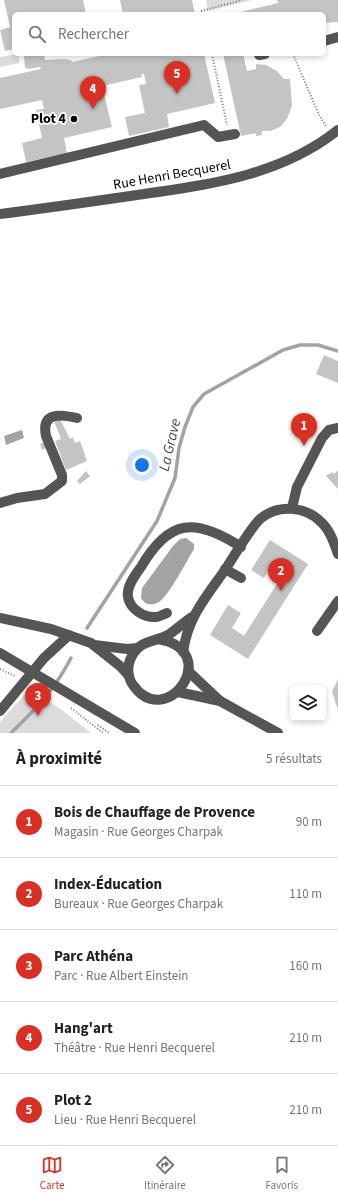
<!DOCTYPE html>
<html lang="fr">
<meta charset="utf-8">
<style>
:root{--surface:#fff;--page:#f2f2f2;--text:#202124;--muted:#757577;--line:#e0e0e0;--accent:#d93025}
body{margin:0;font-family:"Source Sans 3",sans-serif;background:var(--page);color:var(--text)}
.controls{position:absolute;right:12px;bottom:12px;display:grid;overflow:hidden;border-radius:6px;box-shadow:0 2px 6px #0003}
.controls button{width:36px;height:36px;display:grid;place-items:center;padding:0;border:0;border-bottom:1px solid var(--line);background:var(--surface);color:var(--text);font:20px sans-serif}
.you{position:absolute;left:142px;top:465px;width:14px;height:14px;margin:-10px;border:3px solid #fff;border-radius:50%;background:#1a73e8;box-shadow:0 0 0 6px #1a73e833}
.badge{display:grid;place-items:center;width:26px;height:26px;border-radius:50%;background:var(--accent);color:#fff;font-size:13px;font-weight:700}
.pin{position:absolute;translate:-50% -33px;filter:drop-shadow(0 1px 2px #0008)}
.pin::after{content:'';position:absolute;top:21px;width:14px;height:12px;background:inherit;clip-path:polygon(0 0,100% 0,50% 100%)}
.list{margin:0;padding:0;list-style:none}
h2{display:flex;justify-content:space-between;align-items:center;height:52px;margin:0;padding:0 16px;font-size:17px}
h2 small{font-size:13px;font-weight:400;color:var(--muted)}
.list li{display:grid;grid-template-columns:26px 1fr auto;gap:12px;align-items:center;box-sizing:border-box;height:72px;padding:0 16px;border-top:1px solid var(--line)}
.list b{display:block;font-size:15px;white-space:nowrap}
.list p{margin:0;font-size:13px;white-space:nowrap;color:var(--muted)}
.list em{font-size:13px;font-style:normal;color:var(--muted)}
.icon{flex:none;width:22px;height:22px;fill:none;stroke:currentColor;stroke-width:2;stroke-linecap:round;stroke-linejoin:round}
.map{position:relative;flex:none;width:338px;height:733px;overflow:hidden}
.search{position:absolute;background:var(--surface);box-shadow:0 2px 6px #0003;left:12px;right:12px;top:12px;height:44px;display:flex;align-items:center;gap:10px;box-sizing:border-box;padding:0 14px;border-radius:6px;color:var(--muted);font-size:15px}
.sheet{height:412px;background:var(--surface)}
nav{display:flex;justify-content:space-around;align-items:center;box-sizing:border-box;height:56px;border-top:1px solid var(--line);background:var(--surface);font-size:11px;color:var(--muted)}
nav a{display:grid;justify-items:center;gap:2px}
nav .on{color:var(--accent)}
.map>svg:first-child{display:block}
.green{fill:#dcdcdc}
.water{fill:#a3a3a3}
.lines{fill:none;stroke-linecap:round;stroke-linejoin:round}
.stream{stroke:#a3a3a3;stroke-width:3.5}
.building{fill:#c4c4c4}
.path{stroke:#777;stroke-width:2;stroke-dasharray:1 2;stroke-linecap:butt}
.minor{stroke:#555;stroke-width:10}
.poi-dot{fill:#000;stroke:#fff;stroke-width:1.5}
.labels{text-anchor:middle;dominant-baseline:central;stroke-width:3.5;stroke-linejoin:round;paint-order:stroke}
.poi-label{font-size:14px;font-weight:bold;fill:#000;stroke:#fff;text-anchor:end}
.street-label{font-size:14px;fill:#000;stroke:#fff}
.water-label{font-size:15px;font-style:italic;fill:#444;stroke:#fff}
</style>
<div class="map">
<svg width="338" height="733" viewBox="0 0 338 733">
<rect width="100%" height="100%" fill="#fff"/>
<g class="green">
<path d="M206,0H252L208,11Z"/>
<path d="M18,54L20,63L0,67V57Z"/>
<path d="M33,691L62,710L91,733H0V722L26,693Z"/>
</g>
<g class="water">
<path d="M22,430L24,438L6,445L4,436Z"/>
<path d="M186,538L194,544V549C186,562 170,594 159,602C155,605 149,605 145,603L141,598L142,588L173,546L180,539Z"/>
</g>
<g class="lines">
<g class="stream">
<path d="M87,628L157,521L175,478L179,448L185,427L193,407L204,394L283,350L300,345H318L338,351"/>
<path d="M11,733C36,709 55,689 71,658"/>
</g>
</g>
<g class="building">
<path d="M4,0H83L86,14H14V49L5,51L0,30L10,27Z"/>
<path d="M120,0H192L195,14H123Z"/>
<path d="M277,0H338V22L324,23V14H232L278,3Z"/>
<path d="M34,54H44L45,60L64,59L71,60L72,62L109,54H204L215,103L167,114L169,127L129,136L125,117L145,113L139,85L146,84L144,74H141L142,77L102,86L112,127L64,138L67,153L26,162L22,143L42,138L36,110L44,109L42,100L0,109V78L41,69L40,67L27,69L25,67L24,56Z"/>
<path d="M223,54H243L247,71L256,69V64L266,65L277,71L284,79H290L292,106L287,119L280,127L270,131H262V135L256,136V133L241,136Z"/>
<path d="M324,355L338,361V383L316,374Z"/>
<path d="M60,419L70,439L73,437L75,443L80,441L87,461L66,470L55,441L61,439L54,421Z"/>
<path d="M46,441L49,447L42,450L40,444Z"/>
<path d="M338,470V489L326,476L332,472L334,474Z"/>
<path d="M86,471L90,476L80,484L77,481Z"/>
<path d="M270,540L308,564L248,659L210,635L228,605L241,613L232,628L244,636L285,571L273,563L264,578L251,570Z"/>
<path d="M338,679V710L332,692Z"/>
</g>
<g class="lines">
<g class="path">
<path d="M201,11L242,0"/>
<path d="M212,54L227,125"/>
<path d="M293,54L319,115L326,126"/>
<path d="M0,669L15,676"/>
<path d="M71,708L103,733"/>
<path d="M98,725L109,733"/>
</g>
<g class="minor">
<path d="M324,41L338,37"/>
<path d="M259,55L265,54"/>
<path d="M0,174L204,125L218,137L235,134"/>
<path d="M0,214C48,208 96,201 144,194C212,184 282,175 338,130"/>
<path d="M0,503L17,498L45,494L62,481V475L46,436C41,412 60,414 77,418"/>
<path d="M292,508L297,487L322,438L329,430L338,428"/>
<path d="M225,569L241,578"/>
<path d="M167,613C164,614 159,617 156,617C144,618 130,609 128,597C126,587 135,575 141,567C169,519 195,517 241,547"/>
<path d="M0,618L51,629L91,643L120,666L129,676"/>
<path d="M317,631L338,601"/>
<path d="M157,639C225,649 167,733 133,685C127,677 127,664 132,656C140,640 155,642 168,635C176,630 184,622 192,617"/>
<path d="M94,645L127,649L137,648"/>
<path d="M183,652C188,616 207,596 227,567C235,554 250,529 260,519C278,504 305,506 321,522C330,530 334,543 338,554"/>
<path d="M0,653L135,733"/>
<path d="M188,671L220,701L278,733"/>
<path d="M178,692L220,701"/>
<path d="M0,711L44,658L69,635"/>
</g>
</g>
<circle class="poi-dot" cx="74" cy="119" r="4"/>
<g class="labels">
<g class="poi-label">
<text x="66" y="119">Plot 4</text>
</g>
<g class="street-label">
<text transform="translate(172 175) rotate(-10)">Rue Henri Becquerel</text>
</g>
<g class="water-label">
<text transform="translate(170 445) rotate(-77)">La Grave</text>
</g>
</g>
</svg>
<div class="controls">
<button><svg class="icon" aria-label="layers" viewBox="0 0 24 24"><path d="M12 4l9 5-9 5-9-5zM3 14l9 5 9-5"/></svg></button>
</div>
<div class="you"></div>
<div class="pin badge" style="left:304px;top:446px">1</div>
<div class="pin badge" style="left:281px;top:591px">2</div>
<div class="pin badge" style="left:38px;top:716px">3</div>
<div class="pin badge" style="left:93px;top:109px">4</div>
<div class="pin badge" style="left:177px;top:94px">5</div>
<div class="search"><svg class="icon" aria-label="search" viewBox="0 0 24 24"><circle cx="10" cy="10" r="6"/><path d="M15 15l6 6"/></svg>Rechercher</div>
</div>
<section class="sheet">
<h2>À proximité<small>5 résultats</small></h2>
<ul class="list">
<li><span class="badge">1</span><div><b>Bois de Chauffage de Provence</b><p>Magasin · Rue Georges Charpak</p></div><em>90 m</em></li>
<li><span class="badge">2</span><div><b>Index-Éducation</b><p>Bureaux · Rue Georges Charpak</p></div><em>110 m</em></li>
<li><span class="badge">3</span><div><b>Parc Athéna</b><p>Parc · Rue Albert Einstein</p></div><em>160 m</em></li>
<li><span class="badge">4</span><div><b>Hang'art</b><p>Théâtre · Rue Henri Becquerel</p></div><em>210 m</em></li>
<li><span class="badge">5</span><div><b>Plot 2</b><p>Lieu · Rue Henri Becquerel</p></div><em>210 m</em></li>
</ul>
</section>
<nav>
<a class="on"><svg class="icon" aria-label="map" viewBox="0 0 24 24"><path d="M3 6l6-2 6 2 6-2v14l-6 2-6-2-6 2zM9 4v14M15 6v14"/></svg>Carte</a>
<a><svg class="icon" aria-label="directions" viewBox="0 0 24 24"><path d="M12 3l9 9-9 9-9-9zM9 14v-3h6M13 9l2 2-2 2"/></svg>Itinéraire</a>
<a><svg class="icon" aria-label="saved" viewBox="0 0 24 24"><path d="M7 4h10v16l-5-4-5 4z"/></svg>Favoris</a>
</nav>
